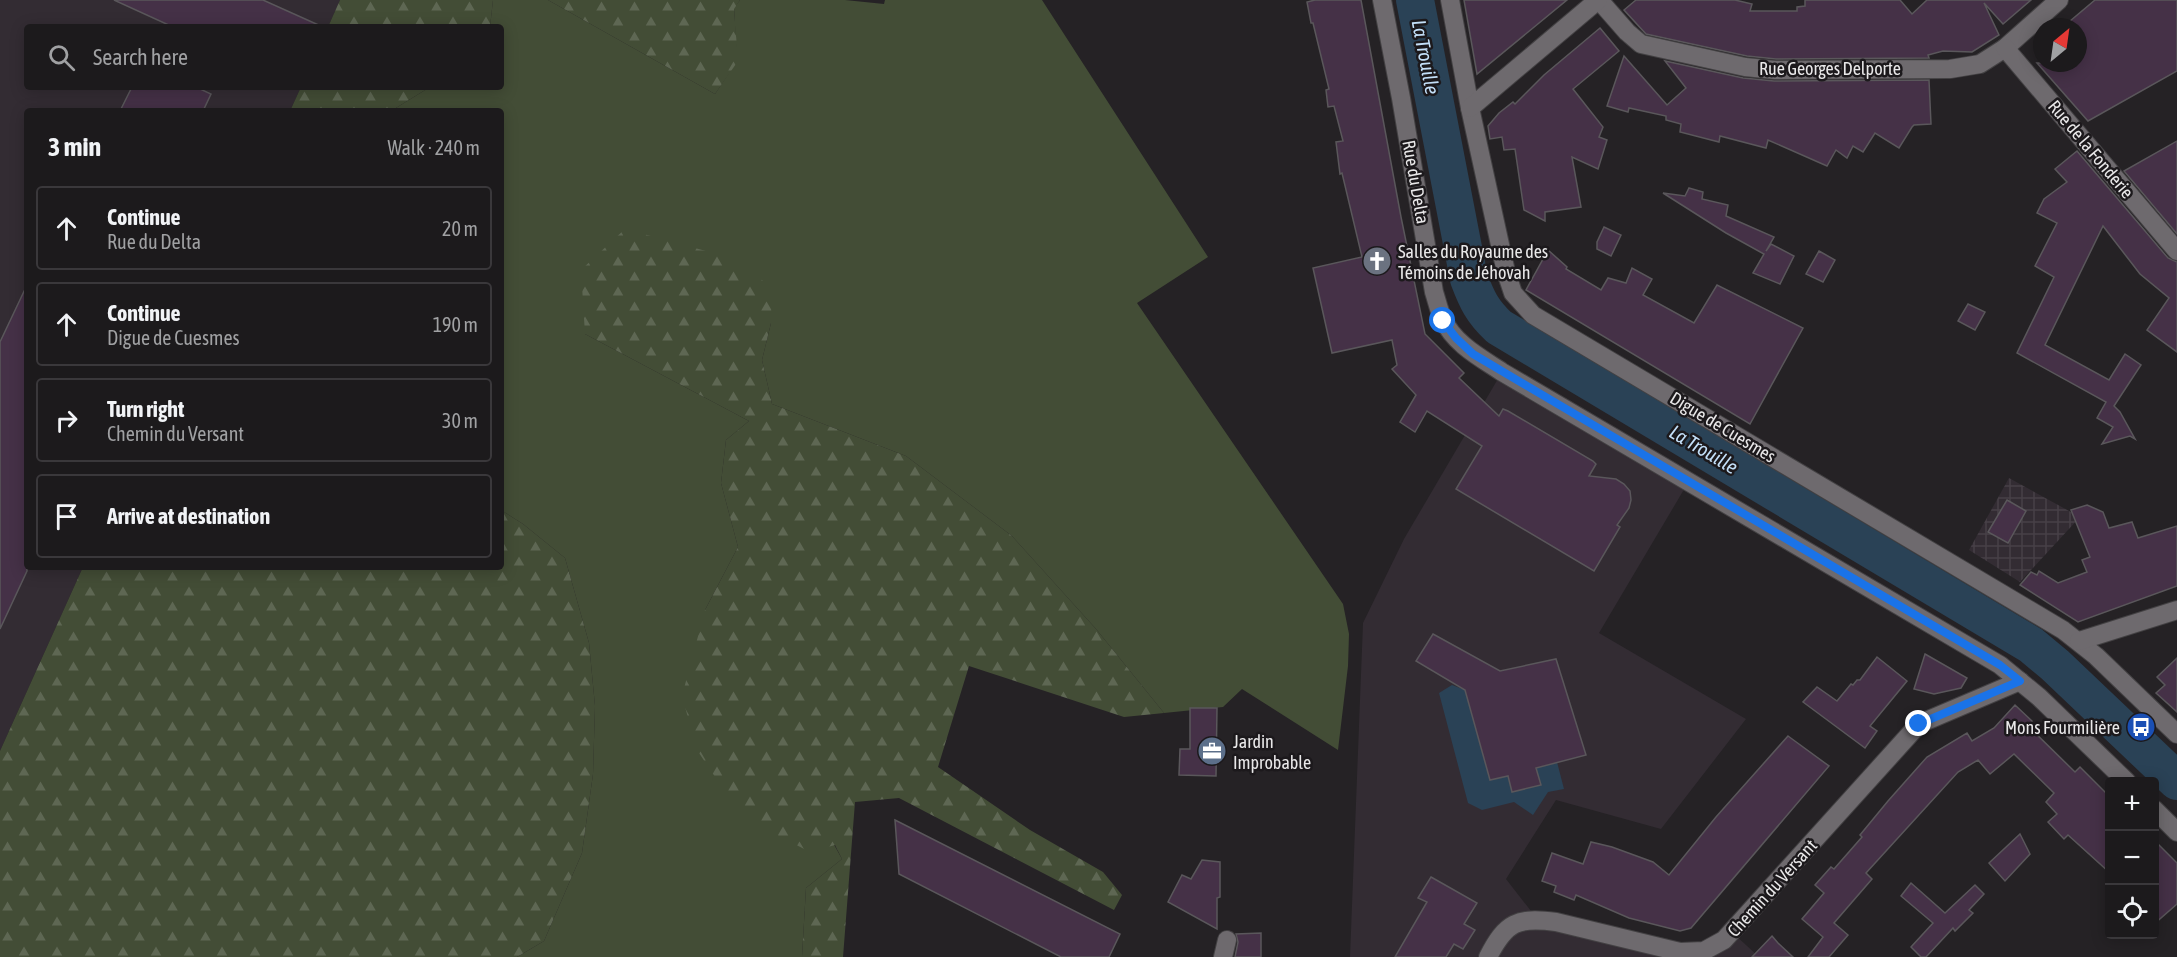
<!DOCTYPE html>
<meta charset="utf-8">
<style>
:root{--surface:#1c1a1c;--page:#252325;--text:#f1f3f6;--muted:#a0a1a3;--line:#3a383b}
body{margin:0;font-family:"Asap Condensed",sans-serif;background:var(--page);color:var(--text)}
.controls{position:absolute;right:18px;bottom:18px;display:grid;overflow:hidden;border-radius:6px;box-shadow:0 3px 15px #0003}
.controls button{width:54px;height:54px;display:grid;place-items:center;padding:0;border:0;border-bottom:2px solid var(--line);background:var(--surface);color:var(--text);font:30px sans-serif}
.compass{position:absolute;left:2033px;top:18px;width:54px;height:54px;border-radius:50%;background:var(--surface);box-shadow:0 3px 15px #0003;rotate:29deg}
.stop{position:absolute;width:18px;height:18px;margin:-14px;border:4px solid #1a73e8;border-radius:50%;background:#fff}
.stop.end{background:#1a73e8;border-color:#fff;box-shadow:0 2px 6px #0008}
.list{margin:0;padding:0;list-style:none}
h2{display:flex;justify-content:space-between;align-items:center;height:78px;margin:0;padding:0 24px;font-size:26px}
h2 small{font-size:20px;font-weight:400;color:var(--muted)}
.list li{display:grid;grid-template-columns:39px 1fr auto;gap:18px;align-items:center;box-sizing:border-box;height:84px;margin:0 12px 12px;padding:0 12px;border:2px solid var(--line);border-radius:6px}
.list b{display:block;font-size:22px;white-space:nowrap}
.list p{margin:0;font-size:20px;white-space:nowrap;color:var(--muted)}
.list em{font-size:20px;font-style:normal;color:var(--muted)}
.icon{flex:none;width:33px;height:33px;fill:none;stroke:currentColor;stroke-width:2;stroke-linecap:round;stroke-linejoin:round}
.map{position:relative;flex:none;width:2177px;height:957px;overflow:hidden}
.search{position:absolute;background:var(--surface);box-shadow:0 3px 15px #0003;left:24px;top:24px;width:480px;height:66px;display:flex;align-items:center;gap:15px;box-sizing:border-box;padding:0 21px;border-radius:6px;color:var(--muted);font-size:22px}
.panel{position:absolute;background:var(--surface);box-shadow:0 3px 15px #0003;left:24px;top:108px;width:480px;height:462px;border-radius:6px}
.map>svg:first-child{display:block}
.built{fill:#332c33}
.industrial{fill:url(#industrial-grid)}
.grass{fill:#434d36}
.forest{fill:url(#forest-firs)}
.water{fill:#2a4256}
.lines{fill:none;stroke-linecap:round;stroke-linejoin:round}
.river{stroke:#2a4256;stroke-width:38}
.building{fill:#453147;stroke:#5a575b;stroke-width:1.5}
.street-casing{stroke:#434143;stroke-width:20}
.street{stroke:#6e6a6e;stroke-width:18}
.route{stroke:#1a73e8;stroke-width:8}
.labels{text-anchor:middle;dominant-baseline:central;stroke-width:5;stroke-linejoin:round;paint-order:stroke}
.street-label{font-size:18px;fill:#e9e8e9;stroke:#1c191c}
.poi-label{font-size:18px;fill:#e9e8e9;stroke:#1c191c;text-anchor:start}
.water-label{font-size:20px;font-style:italic;fill:#c3dff8;stroke:#1c191c}
</style>
<div class="map">
<svg width="2177" height="957" viewBox="0 0 2177 957">
<defs>
<pattern id="industrial-grid" width="8" height="8" patternUnits="userSpaceOnUse" patternTransform="scale(1.5)"><rect width="8" height="8" fill="#332c33"/><path d="M0 4h8M4 0v8" fill="none" stroke="#474047"/></pattern>
<pattern id="forest-firs" width="22" height="20" patternUnits="userSpaceOnUse" patternTransform="scale(1.5)"><rect width="22" height="20" fill="#434d36"/><path d="M5 1l3.5 6h-7zM16 11l3.5 6h-7z" fill="#5e6753"/></pattern>
</defs>
<rect width="100%" height="100%" fill="#252225"/>
<g class="built">
<path d="M0,0H340L328,27H27V87H301L290,111H27V567H83L0,751Z"/>
<path d="M1502,372L1689,481L1599,633L1746,719L1661,829L1556,800L1506,879L1538,920L1680,952L1733,933L1759,957H1350L1363,623L1404,539Z"/>
</g>
<path class="industrial" d="M2009,478L2080,517L2020,582L1969,550Z"/>
<path class="grass" d="M493,0H548L715,94L737,61L734,8L740,0H845L884,4L885,0H1042L1208,257L1137,303L1343,604L1349,634L1348,666L1338,750L1242,689L1223,707L1164,713L1096,629L1012,536L906,456L772,404L762,360L771,323L585,334L749,421L726,440L721,483L738,547L705,610L842,859L806,888L802,957H517L544,941L582,853L593,774L595,706L589,643L565,558L523,524L501,510V111H391L430,87H501V27H490Z"/>
<g class="forest">
<path d="M340,0H493L490,27H328Z"/>
<path d="M548,0H740L734,9L738,61L715,94Z"/>
<path d="M301,87H430L391,111H290Z"/>
<path d="M625,229L728,257L772,287L771,323L762,360L772,404L906,456L1012,536L1096,629L1164,713L1124,717L969,666L938,767L1030,830L1103,872L1122,895L1114,910L899,798L855,802L843,957H802L806,888L842,859L835,845L810,852L742,817L697,750L682,696L705,610L738,547L721,483L726,440L749,421L585,334L581,270Z"/>
<path d="M501,510L523,524L565,558L589,643L595,706L593,774L582,853L544,941L517,957H0V751L83,567H501Z"/>
</g>
<path class="water" d="M1452,685L1465,690L1490,780L1508,776L1512,792L1541,785L1536,768L1557,762L1564,789L1548,792L1533,815L1514,802L1482,810L1468,803L1439,693Z"/>
<g class="lines">
<path class="river" d="M1415,0L1469,279C1477,300 1482,311 1499,327L2031,645L2055,665L2177,781"/>
</g>
<g class="building">
<path d="M114,0H263L323,27H173Z"/>
<path d="M1315,0H1361L1401,217L1425,334L1464,373L1459,378L1499,416L1503,409L1508,411L1593,461L1596,464L1589,476L1616,479L1624,484L1630,491L1631,500L1629,508L1617,525L1620,527L1594,571L1456,489L1482,446L1427,411L1415,432L1400,422L1416,395L1392,369L1397,365L1392,340L1332,353L1313,268L1362,257L1342,173L1340,174L1336,142L1343,141L1334,106L1328,107L1326,90L1329,89L1313,23H1311L1307,2Z"/>
<path d="M1464,0H1567L1477,74Z"/>
<path d="M1636,0H1735L1752,4L1750,11H1797V7L1805,6V0H1900L1912,14L1927,0H2031L2003,24L1984,3L1999,35L1972,52L1943,51L1928,55L1929,58L1776,59L1747,56L1646,34L1624,10Z"/>
<path d="M2095,0H2177V71L2088,121L2037,63H2078V27H2063Z"/>
<path d="M1600,28L1619,51L1573,89L1603,127L1599,137L1607,140L1598,169L1572,157L1581,207L1545,212V221L1524,210L1515,149L1504,150L1502,137L1490,139L1488,126L1499,113L1513,102L1515,104L1544,75Z"/>
<path d="M1624,56L1667,105L1686,88L1665,61L1743,78L1774,81L1929,80L1931,124L1914,125L1912,127L1899,148L1875,133L1863,152L1853,146L1847,158L1836,150L1827,166L1768,140L1766,148L1720,136L1719,142L1680,132L1681,124L1666,120V116L1629,108L1628,112L1607,106Z"/>
<path d="M132,87H196L211,94L203,111H120Z"/>
<path d="M2177,141V234L2124,171Z"/>
<path d="M2077,151L2168,258L2177,262V352L2147,330L2169,298L2140,274L2103,226L2045,345L2109,380L2125,354L2141,365L2114,406L2120,412L2135,439L2130,436L2102,444L2113,427L2097,418L2106,402L2017,353L2054,277L2035,266L2057,223L2037,213L2044,199L2067,182L2055,169Z"/>
<path d="M1689,188L1703,192L1702,199L1728,205L1726,216L1774,237L1766,251L1771,244L1794,256L1780,284L1753,273L1764,254L1726,233L1663,193L1685,196Z"/>
<path d="M1604,227L1621,235L1611,256L1597,249V242Z"/>
<path d="M1548,250L1567,267L1566,269L1601,290L1608,278L1626,283L1632,268L1652,279L1643,295L1694,323L1717,285L1803,328L1750,424L1526,290Z"/>
<path d="M1819,251L1835,260L1823,282L1806,274Z"/>
<path d="M27,285V571L0,629V342Z"/>
<path d="M1968,304L1985,312L1975,330L1958,321Z"/>
<path d="M2007,500L2026,511L2008,543L1988,532Z"/>
<path d="M2087,505L2103,512L2109,528L2132,522L2138,538L2177,526V586L2078,622L2020,585L2031,572L2037,575L2039,571L2058,583L2087,572L2082,560L2090,557L2071,510Z"/>
<path d="M1433,634L1500,671L1556,659L1586,755L1536,768L1541,785L1512,792L1508,776L1490,780L1465,690L1416,661Z"/>
<path d="M1925,654L1967,678L1961,688L1934,694L1914,689Z"/>
<path d="M1877,657L1907,681L1870,726L1877,731L1865,748L1803,702L1817,687L1837,701L1851,684L1853,685L1857,680H1860Z"/>
<path d="M2177,658V712L2156,693L2165,685L2157,677Z"/>
<path d="M2015,705L2032,721L2028,726L2075,772L2080,767L2109,796V872L2068,835L2064,839L2048,822L2057,814L2046,802L2054,793L2014,754L1990,774L1978,760L1958,772L1866,873L1872,879L1834,923L1848,935L1829,957H1808L1823,937L1802,919L1824,893L1815,885L1831,867L1834,869L1862,837L1860,835L1888,801L1927,757L1967,733L1972,741L1994,728Z"/>
<path d="M1190,708H1217L1216,776L1179,775L1180,749H1190Z"/>
<path d="M1788,736L1829,766L1691,928L1680,931L1629,918L1576,895L1574,900L1554,892L1556,886L1542,881L1552,853L1583,864L1591,842L1612,847L1653,862L1669,875L1716,817Z"/>
<path d="M895,820L1120,934L1109,957H1061L899,874Z"/>
<path d="M2020,834L2030,854L2005,881L1989,863Z"/>
<path d="M2154,840L2177,863V904L2154,924Z"/>
<path d="M1202,860L1220,862V897L1217,898V929L1168,902L1182,875L1191,879Z"/>
<path d="M1431,877L1477,903L1464,924L1475,930L1463,949L1454,944L1446,957H1395L1427,902L1418,898Z"/>
<path d="M1911,883L1945,913L1975,885L1984,894L1969,910L1973,913L1955,931L1953,928L1926,957H1921L1911,947L1933,923L1901,896Z"/>
<path d="M1261,933V957H1235L1238,942L1236,934Z"/>
<path d="M1772,936L1778,943L1793,957H1752Z"/>
</g>
<g class="lines">
<g class="street-casing">
<g id="street">
<path d="M1382,0L1401,98L1434,292C1437,301 1439,311 1443,319C1454,344 1481,358 1502,372L2000,665L2039,697L2127,782"/>
<path d="M1450,0L1470,108L1506,272L1513,293L1533,315L2063,630L2096,656L2177,734"/>
<path d="M1599,0L1627,32L1641,44L1745,67L1775,70L1950,69L1980,64L2005,48L2059,0"/>
<path d="M2005,48L2177,251"/>
<path d="M1470,108L1598,0"/>
<path d="M2079,641L2177,610"/>
<path d="M2154,809L2177,832"/>
<path d="M1223,957L1227,940"/>
<path d="M1488,957C1506,922 1517,917 1556,922L1680,952L1704,951L1724,940L1919,724L2020,681"/>
</g>
</g>
<use href="#street" class="street"/>
</g>
<g class="lines">
<path class="route" d="M1443,321L1456,338L1473,354L2000,665L2020,681L1919,724"/>
</g>
<defs>
<g id="church-disc" transform="scale(1.5)"><circle r="9.5" fill="#6b7280" stroke="#1c191c"/><path d="M-1.2-6h2.4v3.5h3.3v2.4h-3.3V6h-2.4V-.1h-3.3v-2.4h3.3Z" fill="#fff"/></g>
<g id="bus-disc" transform="scale(1.5)"><circle r="9.5" fill="#1a4fb4" stroke="#1c191c"/><path d="M-5-6H5V4H4V6H2V4H-2V6H-4V4H-5ZM-3.5-4V0h7V-4ZM-3.5 1.2v1.5H-2V1.2ZM2 1.2v1.5H3.5V1.2Z" fill="#fff"/></g>
<g id="office-disc" transform="scale(1.5)"><circle r="9.5" fill="#5c6f8a" stroke="#1c191c"/><path d="M-6-3h4V-5.5h4V-3h4V5H-6ZM-1-4.5V-3h2v-1.5ZM-6 0V1H6V0Z" fill="#fff"/></g>
</defs>
<g fill-rule="evenodd">
<use href="#church-disc" x="1377" y="261"/>
<use href="#bus-disc" x="2141" y="727"/>
<use href="#office-disc" x="1212" y="751"/>
</g>
<g class="labels">
<g class="street-label">
<text x="1830" y="68">Rue Georges Delporte</text>
<text transform="translate(2091 149) rotate(50)">Rue de la Fonderie</text>
<text transform="translate(1416 182) rotate(80)">Rue du Delta</text>
<text transform="translate(1723 427) rotate(31)">Digue de Cuesmes</text>
<text transform="translate(1772 888) rotate(-48)">Chemin du Versant</text>
</g>
<g class="poi-label">
<text x="1398" y="251">Salles du Royaume des<tspan x="1398" dy="21">Témoins de Jéhovah</tspan></text>
<text x="2120" y="727" text-anchor="end">Mons Fourmilière</text>
<text x="1233" y="741">Jardin<tspan x="1233" dy="21">Improbable</tspan></text>
</g>
<g class="water-label">
<text transform="translate(1426 57) rotate(79)">La Trouille</text>
<text transform="translate(1704 449) rotate(31)">La Trouille</text>
</g>
</g>
</svg>
<div class="controls">
<button>+</button>
<button>−</button>
<button><svg class="icon" aria-label="locate" viewBox="0 0 24 24"><circle cx="12" cy="12" r="6"/><path d="M12 2v4M12 18v4M2 12h4M18 12h4"/></svg></button>
</div>
<svg class="compass" viewBox="-18 -18 36 36"><path d="M0-13l5 13h-10z" fill="#e53935"/><path d="M0 13l5-13h-10z" fill="#a0a1a3"/></svg>
<div class="stop" style="left:1443px;top:321px"></div>
<div class="stop end" style="left:1919px;top:724px"></div>
<div class="search"><svg class="icon" aria-label="search" viewBox="0 0 24 24"><circle cx="10" cy="10" r="6"/><path d="M15 15l6 6"/></svg>Search here</div>
<section class="panel">
<h2>3 min<small>Walk · 240 m</small></h2>
<ul class="list">
<li><svg class="icon" aria-label="ahead" viewBox="0 0 24 24"><path d="M12 20V5M6 11l6-6 6 6"/></svg><div><b>Continue</b><p>Rue du Delta</p></div><em>20 m</em></li>
<li><svg class="icon" aria-label="ahead" viewBox="0 0 24 24"><path d="M12 20V5M6 11l6-6 6 6"/></svg><div><b>Continue</b><p>Digue de Cuesmes</p></div><em>190 m</em></li>
<li><svg class="icon" aria-label="right" viewBox="0 0 24 24"><path d="M7 20v-9h11M14 6l5 5-5 5"/></svg><div><b>Turn right</b><p>Chemin du Versant</p></div><em>30 m</em></li>
<li><svg class="icon" aria-label="arrive" viewBox="0 0 24 24"><path d="M6 21V4h12l-3 4 3 4H6"/></svg><div><b>Arrive at destination</b></div></li>
</ul>
</section>
</div>
